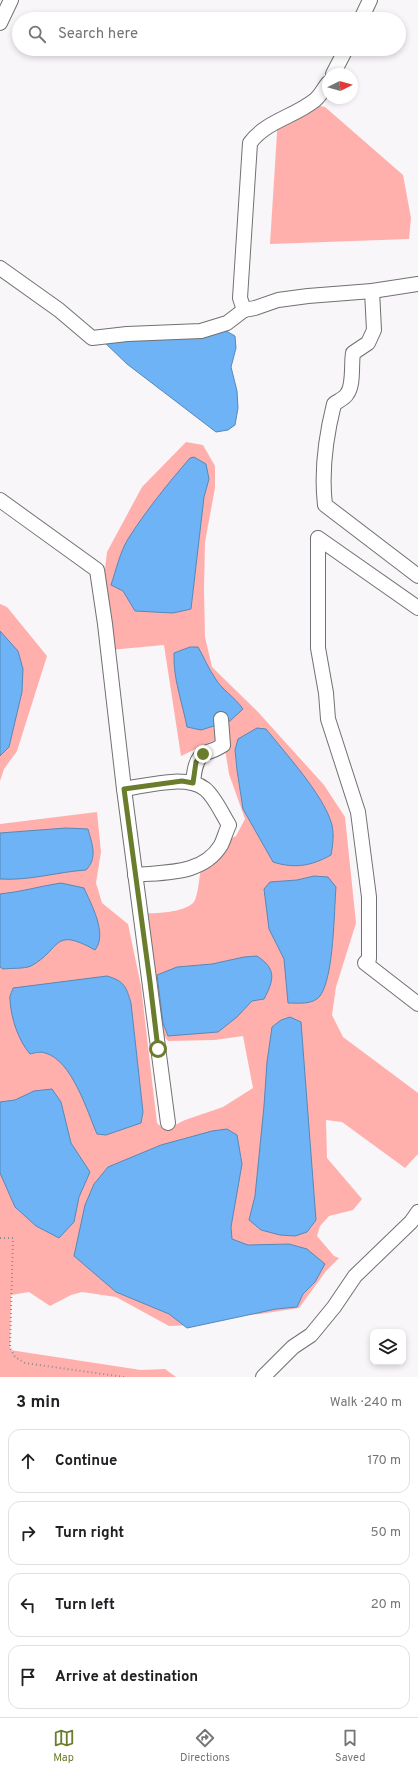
<!DOCTYPE html>
<meta charset="utf-8">
<style>
:root{--surface:#fff;--page:#f6f6f6;--text:#202124;--muted:#757577;--line:#e0e0e0;--accent:#6a7d2d}
body{margin:0;font-family:Overpass,sans-serif;background:var(--page);color:var(--text)}
.controls{position:absolute;right:12px;bottom:12px;display:grid;overflow:hidden;border-radius:8px;box-shadow:0 2px 6px #0003}
.controls button{width:36px;height:36px;display:grid;place-items:center;padding:0;border:0;border-bottom:1px solid var(--line);background:var(--surface);color:var(--text);font:20px sans-serif}
.compass{position:absolute;left:322px;top:68px;width:36px;height:36px;border-radius:50%;background:var(--surface);box-shadow:0 2px 6px #0003;rotate:85deg}
.stop{position:absolute;width:12px;height:12px;margin:-9px;border:3px solid #6a7d2d;border-radius:50%;background:#fff}
.stop.end{background:#6a7d2d;border-color:#fff;box-shadow:0 1px 4px #0008}
.list{margin:0;padding:0;list-style:none}
h2{display:flex;justify-content:space-between;align-items:center;height:52px;margin:0;padding:0 16px;font-size:17px}
h2 small{font-size:13px;font-weight:400;color:var(--muted)}
.list li{display:grid;grid-template-columns:26px 1fr auto;gap:12px;align-items:center;box-sizing:border-box;height:64px;margin:0 8px 8px;padding:0 8px;border:1px solid var(--line);border-radius:12px}
.list b{display:block;font-size:15px;white-space:nowrap}
.list em{font-size:13px;font-style:normal;color:var(--muted)}
.icon{flex:none;width:22px;height:22px;fill:none;stroke:currentColor;stroke-width:2;stroke-linecap:round;stroke-linejoin:round}
.map{position:relative;flex:none;width:418px;height:1377px;overflow:hidden}
.search{position:absolute;background:var(--surface);box-shadow:0 2px 6px #0003;left:12px;right:12px;top:12px;height:44px;display:flex;align-items:center;gap:10px;box-sizing:border-box;padding:0 14px;border-radius:22px;color:var(--muted);font-size:15px}
.sheet{height:340px;background:var(--surface)}
nav{display:flex;justify-content:space-around;align-items:center;box-sizing:border-box;height:56px;border-top:1px solid var(--line);background:var(--surface);font-size:11px;color:var(--muted)}
nav a{display:grid;justify-items:center;gap:2px}
nav .on{color:var(--accent)}
.map>svg:first-child{display:block}
.green{fill:#ffb0ad}
.water{fill:#6db3f5;stroke:#5788b7}
.lines{fill:none;stroke-linecap:round;stroke-linejoin:round}
.minor-casing{stroke:#717072;stroke-width:16}
.path{stroke:#8e8d8f;stroke-width:2;stroke-dasharray:1 3;stroke-linecap:butt}
.minor{stroke:#fff;stroke-width:14}
.route{stroke:#6a7d2d;stroke-width:5}
</style>
<div class="map">
<svg width="418" height="1377" viewBox="0 0 418 1377">
<rect width="100%" height="100%" fill="#f8f6f9"/>
<g class="green">
<path d="M305,103L325,107L403,175L411,218L409,239L270,244L278,117Z"/>
<path d="M186,442L203,445L215,466V488L205,542L204,590L205,637L212,667L258,712L324,785L345,817L356,923L336,987L332,1015L343,1037L418,1093V1154L405,1168L342,1122L326,1120L327,1158L362,1199L353,1210L329,1216L320,1226L317,1236L334,1256L339,1258L326,1271L299,1308L260,1314L227,1317L196,1325L169,1326L116,1297L82,1292L71,1295L50,1306L29,1292L11,1295L10,1350L141,1370L165,1369L176,1377H0V824L97,812L101,852L96,883L102,903L128,924L141,986L157,1123L165,1130L185,1120L223,1107L253,1088L243,1036L215,1040L168,1041L162,1033L139,913C152,914 189,913 195,900C199,891 200,869 202,859L216,847L236,836L245,819L229,774L223,736L181,756L164,645L110,650L103,586L107,552L142,487Z"/>
<path d="M0,604L7,607L47,656L17,751L4,769L0,781Z"/>
</g>
<g class="water">
<path d="M219,327L235,336L236,348L231,367L237,391L238,408L235,425L228,430L216,432L127,364L102,340Z"/>
<path d="M194,457L206,464L209,479L204,497L191,609L173,613L135,611L123,591L111,585C116,570 120,552 128,539C145,512 169,482 190,458Z"/>
<path d="M0,631L18,651L23,669L22,692L9,747L0,756Z"/>
<path d="M190,647H198C204,657 208,668 215,678C222,690 235,697 243,709L230,721L201,730L187,727C182,701 173,679 174,653Z"/>
<path d="M257,728L266,729C285,753 324,795 332,825C334,835 333,844 331,855C311,866 295,869 273,862L243,809L237,770L235,750L238,739Z"/>
<path d="M66,828L88,829C92,844 98,858 86,870C57,872 29,881 0,879V833Z"/>
<path d="M314,876L328,877L336,887C334,911 334,977 320,996C313,1005 298,1003 288,1003L284,959L269,929L264,889L270,882L297,880Z"/>
<path d="M61,883L84,888C91,904 108,934 95,950C52,926 62,949 31,966C24,969 11,968 3,969L0,967V894C21,892 40,886 61,883Z"/>
<path d="M257,956C277,969 274,980 264,999L252,1001L237,1017L218,1032L168,1036L163,1023L157,975L177,967L212,964L244,957Z"/>
<path d="M107,976C124,981 126,986 131,1003L143,1112L141,1123L106,1135L97,1134C87,1111 72,1060 45,1053C41,1051 34,1053 30,1054C18,1040 11,1018 10,1000C9,996 12,992 13,988Z"/>
<path d="M290,1017L301,1022L316,1220L307,1232L295,1236L280,1235L261,1230L249,1220L255,1196L264,1106L267,1062L272,1027L281,1020Z"/>
<path d="M52,1089L61,1102L71,1143L90,1172L79,1197L74,1222L59,1238L36,1226L15,1207L0,1173V1102L15,1100L34,1091Z"/>
<path d="M227,1129L237,1135L242,1164L231,1227L232,1239L248,1245L289,1244L307,1249L325,1264L315,1282L303,1294L297,1307L276,1309L187,1328L169,1314L116,1292L74,1256L85,1205L94,1184L108,1167L161,1145L212,1131Z"/>
</g>
<g class="lines">
<g class="minor-casing">
<g id="minor">
<path d="M361,19L370,0"/>
<path d="M0,23L11,0"/>
<path d="M333,74L346,49"/>
<path d="M328,83C324,88 320,96 315,100C294,117 266,121 250,143L240,298L244,310L255,308L278,300L308,296L372,291L418,284"/>
<path d="M0,268L59,310L92,338L127,334L201,331L227,323L244,310"/>
<path d="M372,291L374,330L368,343L353,353C351,365 354,385 347,394C345,398 338,401 334,404C326,436 321,471 325,505L418,576"/>
<path d="M0,500L97,570L105,624L124,789L168,1123"/>
<path d="M418,608L318,538V648L326,693L328,719L358,812L369,897V959L365,963L418,1004"/>
<path d="M193,783C194,773 195,758 205,753C212,751 217,749 223,745L221,719"/>
<path d="M124,789C146,786 186,774 205,789C215,797 222,814 229,825C226,831 224,839 221,845C203,875 165,872 135,875"/>
<path d="M263,1377L293,1347L311,1335L334,1307L355,1276L411,1222L418,1212"/>
</g>
</g>
<path class="path" d="M0,1238H13L10,1348L15,1357L25,1363L124,1377"/>
<use href="#minor" class="minor"/>
</g>
<g class="lines">
<path class="route" d="M158,1049L150,982L124,789L182,781L193,783L196,762L203,754"/>
</g>
</svg>
<div class="controls">
<button><svg class="icon" aria-label="layers" viewBox="0 0 24 24"><path d="M12 4l9 5-9 5-9-5zM3 14l9 5 9-5"/></svg></button>
</div>
<svg class="compass" viewBox="-18 -18 36 36"><path d="M0-13l5 13h-10z" fill="#e53935"/><path d="M0 13l5-13h-10z" fill="#757577"/></svg>
<div class="stop" style="left:158px;top:1049px"></div>
<div class="stop end" style="left:203px;top:754px"></div>
<div class="search"><svg class="icon" aria-label="search" viewBox="0 0 24 24"><circle cx="10" cy="10" r="6"/><path d="M15 15l6 6"/></svg>Search here</div>
</div>
<section class="sheet">
<h2>3 min<small>Walk · 240 m</small></h2>
<ul class="list">
<li><svg class="icon" aria-label="ahead" viewBox="0 0 24 24"><path d="M12 20V5M6 11l6-6 6 6"/></svg><div><b>Continue</b></div><em>170 m</em></li>
<li><svg class="icon" aria-label="right" viewBox="0 0 24 24"><path d="M7 20v-9h11M14 6l5 5-5 5"/></svg><div><b>Turn right</b></div><em>50 m</em></li>
<li><svg class="icon" aria-label="left" viewBox="0 0 24 24"><path d="M17 20v-9H6M10 6l-5 5 5 5"/></svg><div><b>Turn left</b></div><em>20 m</em></li>
<li><svg class="icon" aria-label="arrive" viewBox="0 0 24 24"><path d="M6 21V4h12l-3 4 3 4H6"/></svg><div><b>Arrive at destination</b></div></li>
</ul>
</section>
<nav>
<a class="on"><svg class="icon" aria-label="map" viewBox="0 0 24 24"><path d="M3 6l6-2 6 2 6-2v14l-6 2-6-2-6 2zM9 4v14M15 6v14"/></svg>Map</a>
<a><svg class="icon" aria-label="directions" viewBox="0 0 24 24"><path d="M12 3l9 9-9 9-9-9zM9 14v-3h6M13 9l2 2-2 2"/></svg>Directions</a>
<a><svg class="icon" aria-label="saved" viewBox="0 0 24 24"><path d="M7 4h10v16l-5-4-5 4z"/></svg>Saved</a>
</nav>
